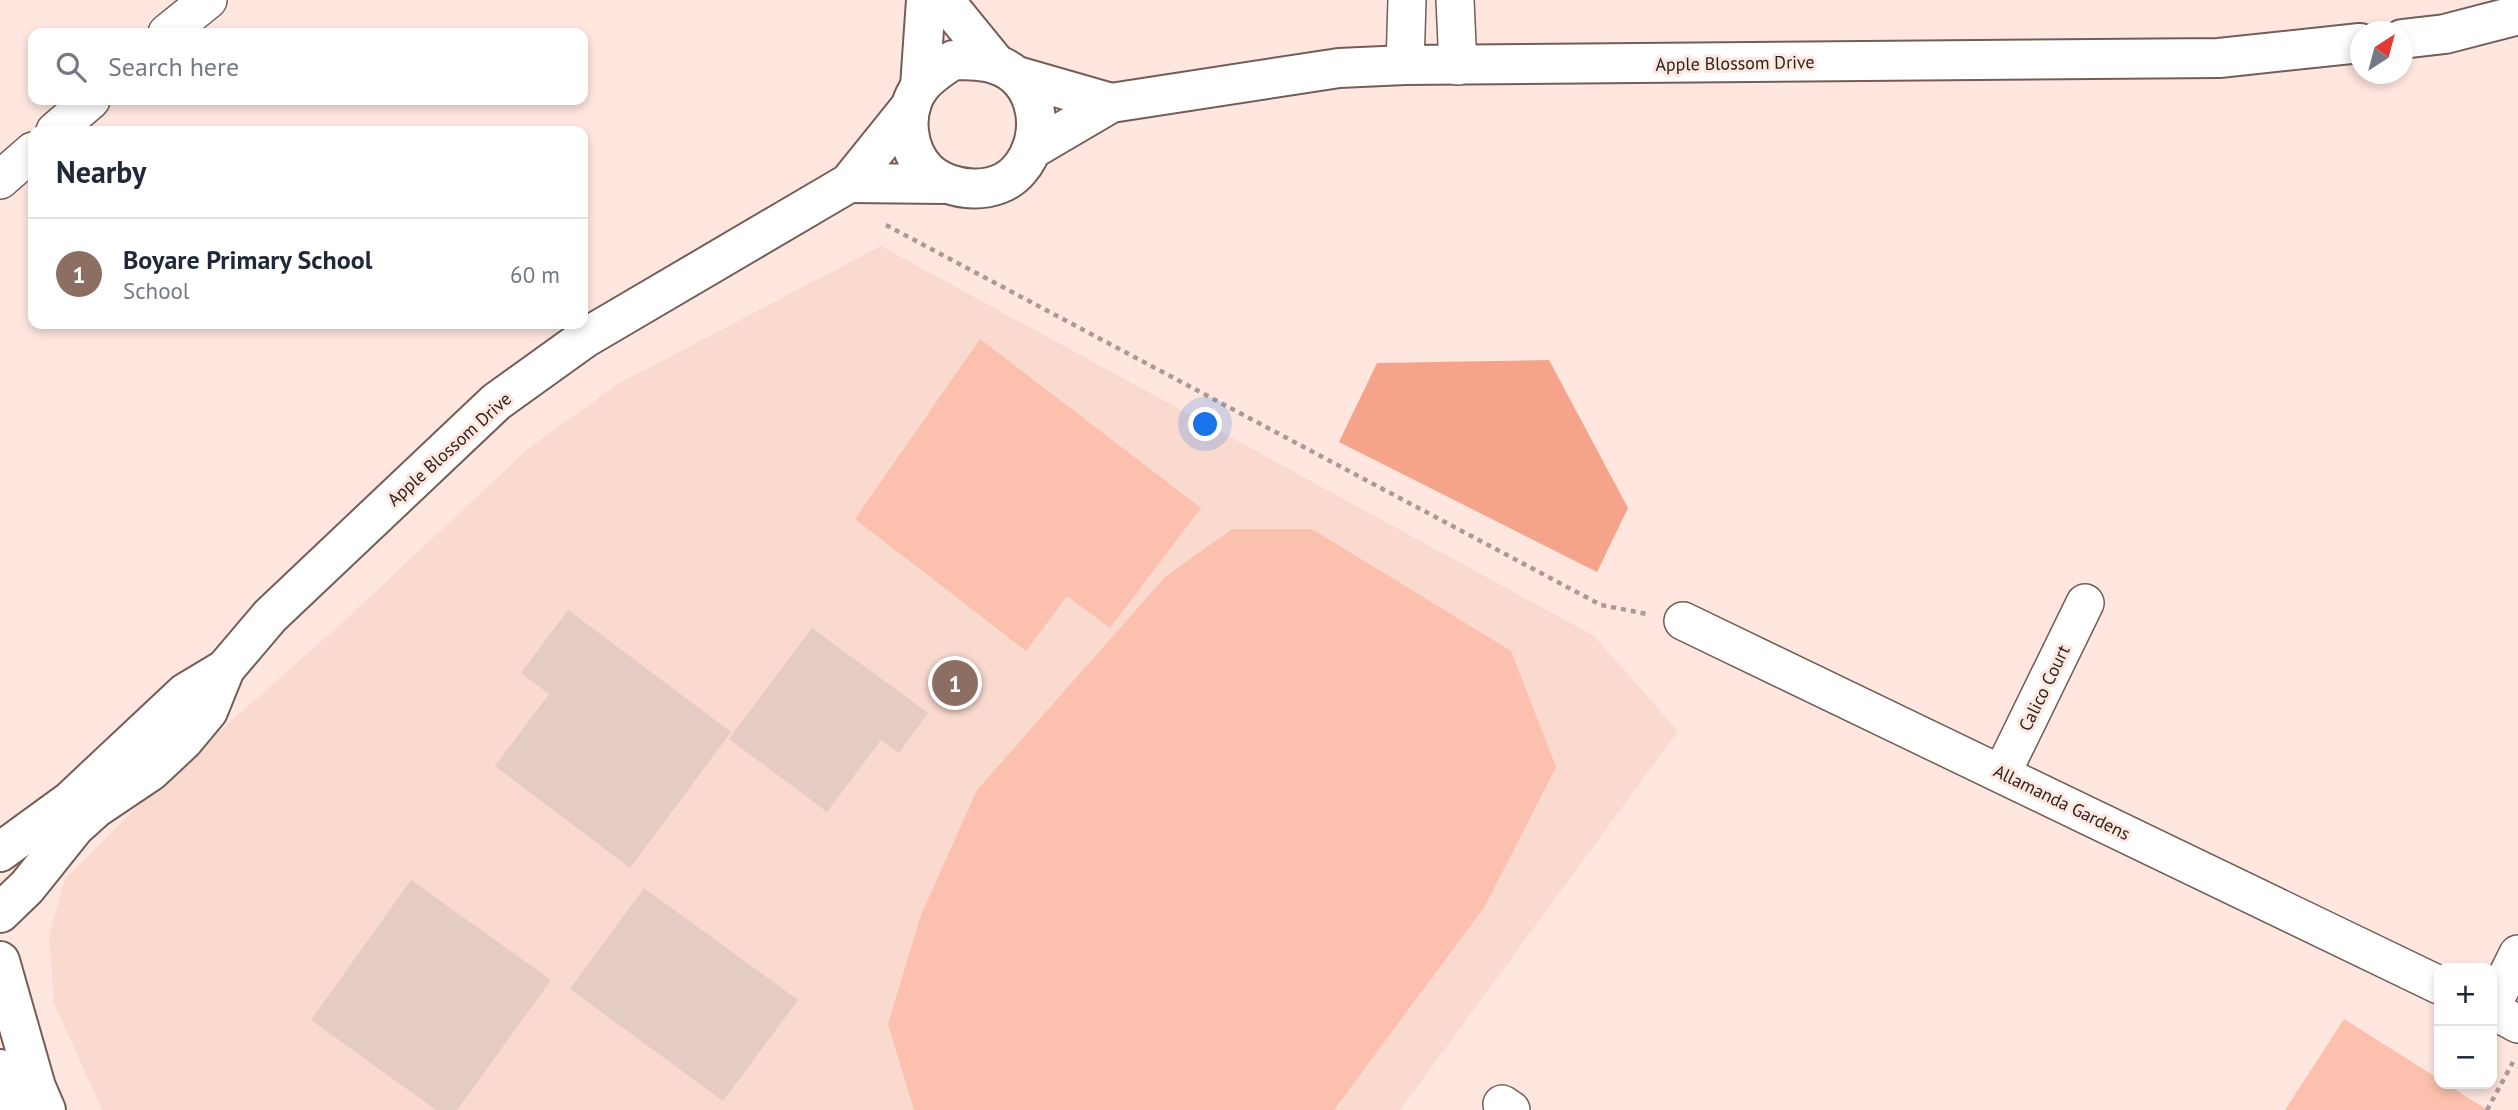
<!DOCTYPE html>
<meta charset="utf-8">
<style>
:root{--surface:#fff;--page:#f2f2f3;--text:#1f2937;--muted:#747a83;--line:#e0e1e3;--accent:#9f3816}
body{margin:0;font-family:"PT Sans",sans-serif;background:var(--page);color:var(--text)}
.controls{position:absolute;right:21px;bottom:21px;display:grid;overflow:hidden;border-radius:14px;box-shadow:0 4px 10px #0003}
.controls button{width:63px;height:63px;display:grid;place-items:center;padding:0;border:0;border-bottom:2px solid var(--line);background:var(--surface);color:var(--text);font:35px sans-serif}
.compass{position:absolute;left:2350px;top:21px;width:63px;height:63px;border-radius:50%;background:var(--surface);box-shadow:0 4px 10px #0003;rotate:36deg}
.you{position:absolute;left:1206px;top:425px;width:24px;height:24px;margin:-18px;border:5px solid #fff;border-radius:50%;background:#1a73e8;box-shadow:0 0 0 10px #1a73e833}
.badge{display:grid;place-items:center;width:46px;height:46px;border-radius:50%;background:var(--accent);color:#fff;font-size:23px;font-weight:700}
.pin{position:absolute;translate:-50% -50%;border:4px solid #fff;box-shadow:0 2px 7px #0006}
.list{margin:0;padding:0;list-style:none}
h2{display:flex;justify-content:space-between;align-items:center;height:91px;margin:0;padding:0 28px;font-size:30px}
h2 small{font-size:23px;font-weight:400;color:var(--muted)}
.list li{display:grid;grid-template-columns:46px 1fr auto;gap:21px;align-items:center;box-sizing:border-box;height:112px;padding:0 28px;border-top:2px solid var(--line)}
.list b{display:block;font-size:26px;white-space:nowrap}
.list p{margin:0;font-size:23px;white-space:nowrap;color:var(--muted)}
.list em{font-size:23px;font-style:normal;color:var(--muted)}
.icon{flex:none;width:38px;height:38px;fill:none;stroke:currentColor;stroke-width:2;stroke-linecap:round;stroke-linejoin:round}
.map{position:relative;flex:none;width:2518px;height:1110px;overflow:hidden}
.search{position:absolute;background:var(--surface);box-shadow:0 4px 10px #0003;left:28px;top:28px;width:560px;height:77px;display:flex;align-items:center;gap:18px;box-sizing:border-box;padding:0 24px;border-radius:14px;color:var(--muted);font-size:26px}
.panel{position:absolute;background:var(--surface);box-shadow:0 4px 10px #0003;left:28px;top:126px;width:560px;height:203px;border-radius:14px}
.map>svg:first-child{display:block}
.built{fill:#fad9cf}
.green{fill:#fbc0ae}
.water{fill:#f5a38a}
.building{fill:#e4ccc5}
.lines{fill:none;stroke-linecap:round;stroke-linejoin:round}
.minor-casing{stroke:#725e57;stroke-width:40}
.tertiary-casing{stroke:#725e57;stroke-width:42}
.path{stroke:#ac9994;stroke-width:4.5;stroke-dasharray:5 5;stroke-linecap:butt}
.minor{stroke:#fff;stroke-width:37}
.tertiary{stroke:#fff;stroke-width:38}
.labels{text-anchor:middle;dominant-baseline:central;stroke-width:6;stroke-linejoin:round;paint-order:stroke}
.street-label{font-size:18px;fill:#2d2421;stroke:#ffe6df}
</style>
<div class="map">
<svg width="2518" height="1110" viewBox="0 0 2518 1110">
<rect width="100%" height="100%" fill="#ffe6df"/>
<path class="built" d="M881,246L1594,636L1678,731L1400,1110H102L54,1003L49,936L65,879L160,784L342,623L530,447L618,384Z"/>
<g class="green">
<path d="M980,339L1201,508L1110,628L1067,596L1026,651L855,519Z"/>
<path d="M1232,529H1312L1511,651L1556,767L1485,906L1334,1110H914L888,1024L921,915L977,790L1166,576Z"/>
<path d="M2344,1019L2439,1079V1084H2446L2488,1110H2285Z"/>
</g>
<path class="water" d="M1549,360L1628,508L1597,572L1339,442L1377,363Z"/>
<g class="building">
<path d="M568,610L731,732L630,868L495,766L549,694L521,673Z"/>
<path d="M812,628L928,713L899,753L881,740L827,812L729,739Z"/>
<path d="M411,880L551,980L457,1110H436L311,1020Z"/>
<path d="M644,888L798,1000L723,1101L570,989Z"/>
</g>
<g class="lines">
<g class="minor-casing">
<g id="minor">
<path d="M1455,0L1458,66"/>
<path d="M167,33L208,0"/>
<path d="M1405,65L1407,0"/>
<path d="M55,131L91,100"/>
<path d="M0,180L33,151"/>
<path d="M1683,621L2439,985"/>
<path d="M2002,773L2085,603"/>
<path d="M2492,1006L2518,954"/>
<path d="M2492,1010L2518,1024"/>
<path d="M1502,1104L1511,1110"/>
</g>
</g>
<g class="tertiary-casing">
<g id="tertiary">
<path d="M944,0L997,65"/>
<path d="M2402,39L2445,34L2518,15"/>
<path d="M953,60C967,60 981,60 995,64C1040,79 1048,137 1019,170C997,196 950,193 927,171C906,150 902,112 920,87C928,76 941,68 953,60Z"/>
<path d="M1017,76L1111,103"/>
<path d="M920,87L926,0"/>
<path d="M1031,150L1111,103L1339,68L1405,65L2219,58L2360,43"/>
<path d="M849,183L946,184"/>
<path d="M0,852L70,801L185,693L225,669L270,616L496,402L585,338L849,183L911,106"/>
<path d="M0,913L27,887L75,827L96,808L151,771L183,741L208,711L225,669"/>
<path d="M0,961L36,1087L46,1110"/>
<path d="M0,1069L20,1110"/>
</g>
</g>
<g class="path">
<path d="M886,225L1601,605L1647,614"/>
<path d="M2487,1110L2513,1062"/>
</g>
<use href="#minor" class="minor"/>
<use href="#tertiary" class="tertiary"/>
</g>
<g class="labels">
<g class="street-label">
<text transform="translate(1735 63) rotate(-1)">Apple Blossom Drive</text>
<text transform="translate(449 449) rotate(-42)">Apple Blossom Drive</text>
<text transform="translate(2044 688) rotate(-64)">Calico Court</text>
<text transform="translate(2062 802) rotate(26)">Allamanda Gardens</text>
</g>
</g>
</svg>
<div class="controls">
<button>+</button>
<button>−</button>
</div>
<svg class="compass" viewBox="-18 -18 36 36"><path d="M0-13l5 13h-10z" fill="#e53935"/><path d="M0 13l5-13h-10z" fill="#747a83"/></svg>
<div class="you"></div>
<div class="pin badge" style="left:955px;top:683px;background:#8d6e63">1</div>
<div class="search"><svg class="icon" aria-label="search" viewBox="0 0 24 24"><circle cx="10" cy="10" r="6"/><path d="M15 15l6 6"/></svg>Search here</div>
<section class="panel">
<h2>Nearby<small></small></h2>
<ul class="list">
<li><span class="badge" style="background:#8d6e63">1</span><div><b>Boyare Primary School</b><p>School</p></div><em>60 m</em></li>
</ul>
</section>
</div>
